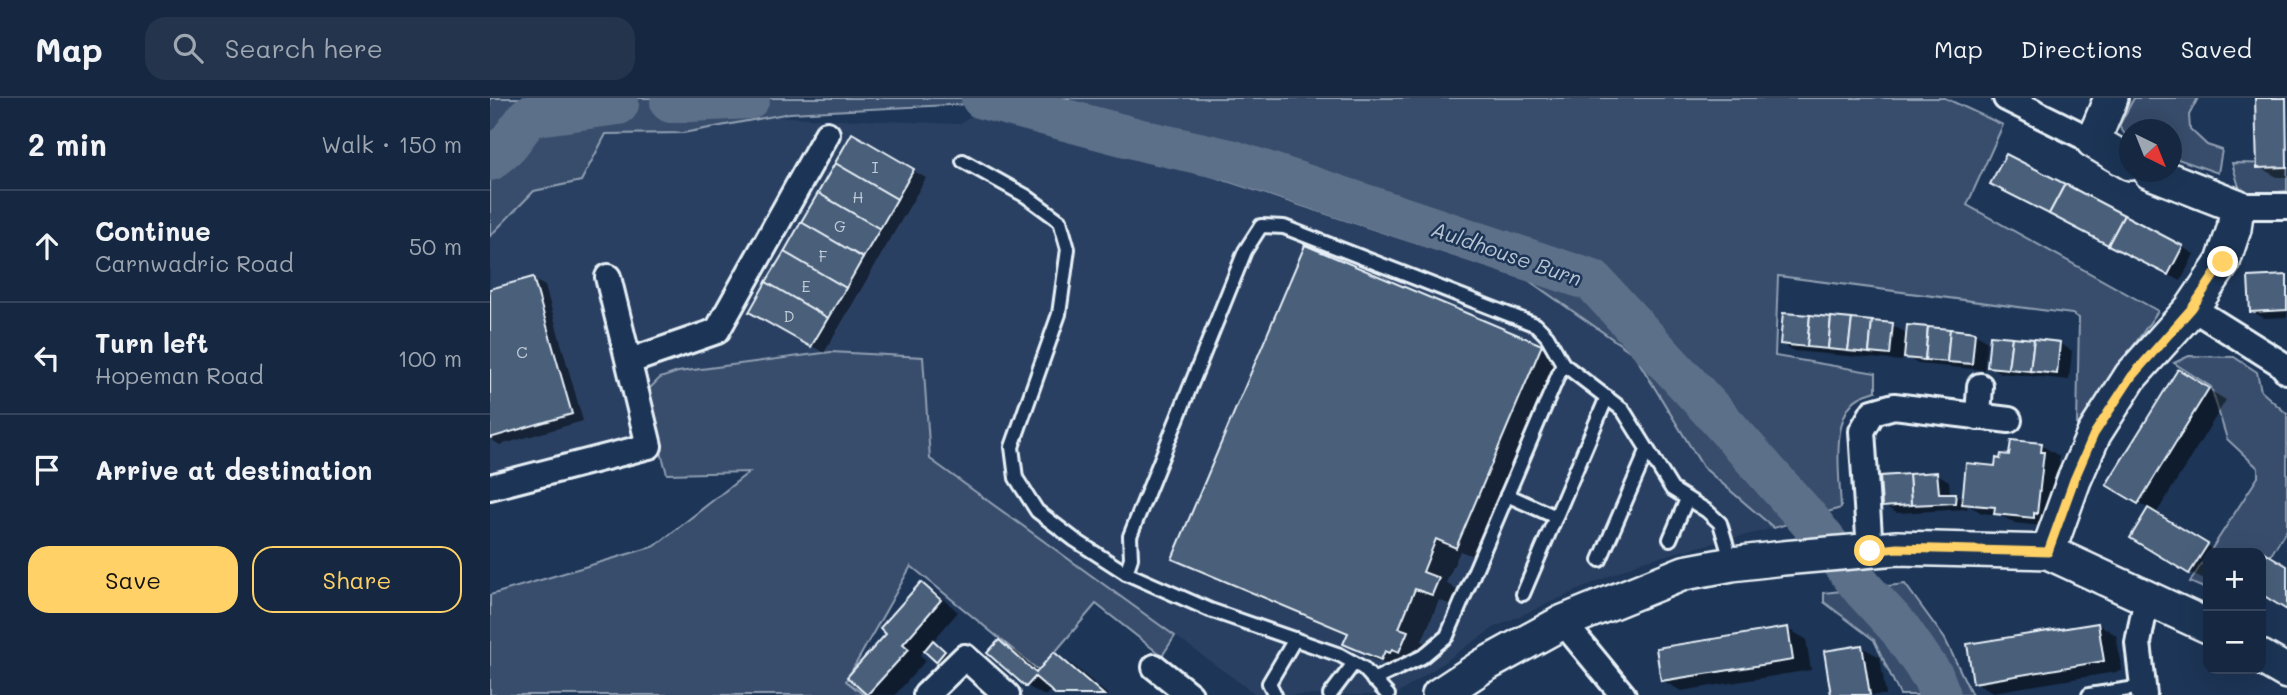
<!DOCTYPE html>
<meta charset="utf-8">
<style>
:root{--surface:#162841;--page:#23344c;--text:#f1f3f6;--muted:#9ea6b1;--line:#35445a;--accent:#ffd166}
body{margin:0;font-family:Mali,sans-serif;background:var(--page);color:var(--text)}
.controls{position:absolute;right:21px;bottom:21px;display:grid;overflow:hidden;border-radius:14px;box-shadow:0 7px 28px #0002}
.controls button{width:63px;height:63px;display:grid;place-items:center;padding:0;border:0;border-bottom:2px solid var(--line);background:var(--surface);color:var(--text);font:35px sans-serif}
.compass{position:absolute;left:1629px;top:21px;width:63px;height:63px;border-radius:50%;background:var(--surface);box-shadow:0 7px 28px #0002;rotate:137deg}
.stop{position:absolute;width:21px;height:21px;margin:-16px;border:5px solid #ffd166;border-radius:50%;background:#fff}
.stop.end{background:#ffd166;border-color:#fff;box-shadow:0 2px 7px #0008}
.list{margin:0;padding:0;list-style:none}
h2{display:flex;justify-content:space-between;align-items:center;height:91px;margin:0;padding:0 28px;font-size:30px}
h2 small{font-size:23px;font-weight:400;color:var(--muted)}
.list li{display:grid;grid-template-columns:46px 1fr auto;gap:21px;align-items:center;box-sizing:border-box;height:112px;padding:0 28px;border-top:2px solid var(--line)}
.list b{display:block;font-size:26px;white-space:nowrap}
.list p{margin:0;font-size:23px;white-space:nowrap;color:var(--muted)}
.list em{font-size:23px;font-style:normal;color:var(--muted)}
.actions{display:flex;gap:14px;padding:21px 28px}
.actions a{flex:1;padding:16px 0;border:2px solid var(--accent);border-radius:21px;text-align:center;font-size:24px;color:var(--accent)}
.actions .main{background:var(--accent);color:#111}
.icon{flex:none;width:38px;height:38px;fill:none;stroke:currentColor;stroke-width:2;stroke-linecap:round;stroke-linejoin:round}
.map{position:relative;flex:none;width:1797px;height:597px;overflow:hidden}
header{display:flex;align-items:center;gap:42px;box-sizing:border-box;height:98px;padding:0 35px;background:var(--surface);border-bottom:2px solid var(--line)}
header strong{font-size:33px}
nav{display:flex;gap:38px;margin-inline-start:auto;font-size:24px}
.search{width:490px;height:63px;background:var(--page);display:flex;align-items:center;gap:18px;box-sizing:border-box;padding:0 24px;border-radius:21px;color:var(--muted);font-size:26px}
main{display:flex}
aside{flex:1;background:var(--surface)}
.map>svg:first-child{display:block}
.built{fill:#2a4162}
.green{fill:#374d6c;stroke:#909fb2;stroke-width:2}
.shadow{fill:#0007}
.lines{fill:none;stroke-linecap:round;stroke-linejoin:round}
.river{stroke:#5d7089;stroke-width:42}
.building{fill:#495e7a;stroke:#e8f1f8;stroke-width:2}
.lane-casing{stroke:#e8f1f8;stroke-width:18}
.street-casing{stroke:#e8f1f8;stroke-width:30}
.secondary-casing{stroke:#e8f1f8;stroke-width:38}
.lane{stroke:#1d3557;stroke-width:12}
.street{stroke:#1d3557;stroke-width:24}
.secondary{stroke:#1d3557;stroke-width:33}
.route{stroke:#ffd166;stroke-width:9}
.labels{text-anchor:middle;dominant-baseline:central;stroke-width:5;stroke-linejoin:round;paint-order:stroke}
.number-label{font-size:16px;fill:#c0ccd8}
.water-label{font-size:21px;font-style:italic;fill:#b7c4d1;stroke:#1d3557}
</style>
<header>
<strong>Map</strong>
<div class="search"><svg class="icon" aria-label="search" viewBox="0 0 24 24"><circle cx="10" cy="10" r="6"/><path d="M15 15l6 6"/></svg>Search here</div>
<nav><a>Map</a><a>Directions</a><a>Saved</a></nav>
</header>
<main>
<aside>
<h2>2 min<small>Walk · 150 m</small></h2>
<ul class="list">
<li><svg class="icon" aria-label="ahead" viewBox="0 0 24 24"><path d="M12 20V5M6 11l6-6 6 6"/></svg><div><b>Continue</b><p>Carnwadric Road</p></div><em>50 m</em></li>
<li><svg class="icon" aria-label="left" viewBox="0 0 24 24"><path d="M17 20v-9H6M10 6l-5 5 5 5"/></svg><div><b>Turn left</b><p>Hopeman Road</p></div><em>100 m</em></li>
<li><svg class="icon" aria-label="arrive" viewBox="0 0 24 24"><path d="M6 21V4h12l-3 4 3 4H6"/></svg><div><b>Arrive at destination</b></div></li>
</ul>
<div class="actions"><a class="main">Save</a><a>Share</a></div>
</aside>
<div class="map">
<svg width="1797" height="597" viewBox="0 0 1797 597">
<rect width="100%" height="100%" fill="#1d3557"/>
<filter id="ink" filterUnits="userSpaceOnUse"><feTurbulence type="fractalNoise" baseFrequency=".0143" numOctaves="2"/><feDisplacementMap in="SourceGraphic" scale="14" xChannelSelector="R" yChannelSelector="G"/><feConvolveMatrix kernelMatrix="1 2 1 2 8 2 1 2 1" color-interpolation-filters="sRGB"/></filter>
<g filter="url(#ink)">
<path class="built" d="M0,0L115,5L296,19L470,26L499,5L1038,182L1144,256L1213,369L1284,430L1153,463L1005,529L906,597H767L440,361L433,260L162,343L0,387Z"/>
<g class="green">
<path d="M0,0H1455L1513,27L1477,107L1668,213L1587,328L1589,220L1582,216L1288,178L1285,258L1386,275V293C1381,295 1375,296 1370,299C1339,316 1350,380 1351,410L1284,430L1213,369L1144,256L1038,182L499,5L300,15L193,35L116,36L91,83L44,93L0,138Z"/>
<path d="M1644,0H1708L1699,17L1700,31L1717,47L1732,52L1728,75L1682,59V32H1640L1639,42L1629,28Z"/>
<path d="M1742,65L1797,66V93L1760,97L1749,89Z"/>
<path d="M341,254L433,259L440,361L685,538L672,558L606,506L549,573L421,468L356,583L374,597H0V497L165,448L259,374L177,376L155,295L170,280L188,274Z"/>
<path d="M1699,258L1744,259L1767,274L1771,293L1797,316V431L1771,473V455H1719L1768,379V370L1737,341L1721,289L1684,265Z"/>
<path d="M1718,456V492L1700,484Z"/>
<path d="M1415,486L1455,541L1482,597H1410L1384,542L1334,504V495Z"/>
</g>
<g class="shadow">
<path d="M1766,0H1797V79H1787L1769,69Z"/>
<path d="M363,38L436,80L334,255L262,213Z"/>
<path d="M1515,92L1692,149L1704,156L1691,183Z"/>
<path d="M816,149L1051,248L1074,262L990,461L970,453L956,485L971,495L965,509L949,502L932,543L940,548L933,566L925,562L914,574L878,559L856,545L859,537L707,473L684,460Z"/>
<path d="M1797,179V219L1774,220L1761,213Z"/>
<path d="M42,181L55,188L93,323L10,347L0,341V193Z"/>
<path d="M1402,227L1418,236L1485,235L1497,243L1494,272L1428,266L1413,257L1412,263L1304,253L1292,246Z"/>
<path d="M1569,245L1582,253L1579,282L1511,275L1498,268Z"/>
<path d="M1706,284L1736,302L1666,416L1729,455H1718V472L1712,481L1642,439L1659,411L1619,387Z"/>
<path d="M1551,347L1569,358V365L1571,366L1565,425L1562,429L1524,425L1510,417L1492,415L1478,407L1477,411L1407,415L1394,408L1447,376L1459,383L1460,396L1466,397L1474,401L1521,359Z"/>
<path d="M431,486L449,497L468,514L442,544L460,557L453,566L435,552L430,557L436,562L405,597H380L359,579L398,536Z"/>
<path d="M1608,526L1626,537L1632,573L1503,594L1485,584Z"/>
<path d="M1298,531L1316,541L1321,572L1191,593L1172,582Z"/>
<path d="M509,544L527,554L549,574L565,556L583,567L618,597H569L562,591L556,597H553L537,588Z"/>
<path d="M1371,549L1390,559L1396,597H1343Z"/>
</g>
<g class="lines">
<g class="river">
<path d="M492,0L659,44L740,62L1103,183L1227,318L1319,422L1374,492L1410,531L1443,579L1450,597"/>
<path d="M181,4L259,0"/>
<path d="M0,62L18,46L39,18L128,6"/>
</g>
</g>
<g class="building">
<path d="M1765,0H1796L1797,69L1767,70Z"/>
<path d="M362,35L424,71L407,101L345,65Z"/>
<path d="M1516,56L1575,86L1559,116L1500,86Z"/>
<path d="M345,65L407,101L390,131L328,95Z"/>
<path d="M1575,86L1634,117L1618,147L1559,116Z"/>
<path d="M328,95L390,131L373,160L311,124Z"/>
<path d="M1634,117L1693,148L1678,177L1618,147Z"/>
<path d="M311,124L373,160L356,190L294,154Z"/>
<path d="M815,147L1052,247L966,450L946,441L933,474L949,480L942,497L925,491L909,530L918,533L909,554L902,551L900,555L895,553L891,562L853,546L858,535L682,461Z"/>
<path d="M294,154L356,190L338,220L276,184Z"/>
<path d="M1797,177V212L1760,214L1758,179Z"/>
<path d="M43,179L82,316L0,340V191Z"/>
<path d="M276,184L338,220L321,249L259,214Z"/>
<path d="M1293,215L1320,217L1317,249L1290,246Z"/>
<path d="M1320,217L1341,219L1338,251L1317,249Z"/>
<path d="M1341,219L1362,221L1358,253L1338,251Z"/>
<path d="M1362,221L1382,223L1379,255L1358,253Z"/>
<path d="M1382,223L1403,225L1400,257L1379,255Z"/>
<path d="M1417,227L1438,229L1435,262L1414,260Z"/>
<path d="M1438,229L1460,231L1457,264L1435,262Z"/>
<path d="M1460,231L1485,234L1482,266L1457,264Z"/>
<path d="M1500,237L1522,239L1518,271L1497,269Z"/>
<path d="M1522,239L1544,241L1540,273L1518,271Z"/>
<path d="M1544,241L1570,244L1567,276L1540,273Z"/>
<path d="M1688,271L1719,290L1648,406L1616,387Z"/>
<path d="M1521,342L1552,345L1551,354H1554L1547,416L1544,415V420L1504,416L1505,409L1472,406L1476,365L1505,368L1506,360L1510,361L1511,356L1519,357Z"/>
<path d="M1447,374L1449,395H1466L1465,405L1421,407L1419,376Z"/>
<path d="M1419,376L1421,407L1392,409L1390,378Z"/>
<path d="M1658,410L1718,446L1699,476L1640,440Z"/>
<path d="M1769,451L1797,468V512L1771,496V455H1767Z"/>
<path d="M431,484L451,502L413,546L419,551L377,597L357,579L396,536L390,530Z"/>
<path d="M1608,525L1614,563L1483,585L1477,546Z"/>
<path d="M1298,529L1303,562L1171,583L1166,550Z"/>
<path d="M443,542L455,553L446,564L434,553Z"/>
<path d="M509,542L546,575L564,554L614,597H566L545,579L536,589L497,555Z"/>
<path d="M1372,547L1380,597H1341L1334,553Z"/>
</g>
<g class="lines">
<g class="lane-casing">
<g id="lane">
<path d="M473,63L536,98L570,123L578,151L569,216L522,349L526,380L547,413L585,442L636,475L720,512L850,557L873,570L898,597"/>
<path d="M1017,397L1066,419"/>
<path d="M1180,441L1197,401"/>
<path d="M1110,462L1157,353"/>
<path d="M636,475L641,460L640,438L755,153L771,128L794,129L1046,227L1057,238L1073,266L1133,312L1182,391L1217,413L1230,425L1242,465"/>
<path d="M1033,496L1117,299"/>
<path d="M883,582L932,559L957,538L1073,266"/>
<path d="M785,597L779,585L805,541"/>
<path d="M840,597L864,565"/>
<path d="M1599,597L1653,589"/>
</g>
</g>
<g class="street-casing">
<g id="street">
<path d="M1516,0L1603,43"/>
<path d="M1747,108H1797"/>
<path d="M1702,210L1790,265L1797,273"/>
<path d="M140,263L227,233L337,36"/>
<path d="M1488,319L1490,288"/>
<path d="M0,389L159,348L118,179"/>
<path d="M1380,453L1372,333L1383,314L1404,308L1519,322"/>
<path d="M1073,524L1133,597"/>
<path d="M665,569L700,597"/>
<path d="M436,597L475,559L517,597"/>
<path d="M1654,597L1648,545L1657,499"/>
</g>
</g>
<g class="secondary-casing">
<g id="secondary">
<path d="M1621,0L1603,43L1640,65"/>
<path d="M1558,454L1584,382L1604,336L1641,278L1702,210L1733,164L1744,131L1747,108L1660,74"/>
<path d="M1771,559L1797,574"/>
<path d="M949,597L993,568L1073,524L1194,475L1242,466L1293,460L1407,450L1558,454L1718,528"/>
</g>
</g>
<use href="#lane" class="lane"/>
<use href="#street" class="street"/>
<use href="#secondary" class="secondary"/>
</g>
</g>
<g class="lines" filter="url(#ink)">
<path class="route" d="M1380,453L1407,450L1558,454L1584,382L1604,336L1642,278L1702,210L1733,164"/>
</g>
<g class="labels">
<g class="number-label">
<text x="385" y="68">I</text>
<text x="368" y="98">H</text>
<text x="350" y="127">G</text>
<text x="333" y="157">F</text>
<text x="316" y="187">E</text>
<text x="299" y="217">D</text>
<text x="32" y="253">C</text>
</g>
<g class="water-label">
<text transform="translate(1017 155) rotate(19)">Auldhouse Burn</text>
</g>
</g>
</svg>
<div class="controls">
<button>+</button>
<button>−</button>
</div>
<svg class="compass" viewBox="-18 -18 36 36"><path d="M0-13l5 13h-10z" fill="#e53935"/><path d="M0 13l5-13h-10z" fill="#9ea6b1"/></svg>
<div class="stop" style="left:1380px;top:453px"></div>
<div class="stop end" style="left:1733px;top:164px"></div>
</div>
</main>
